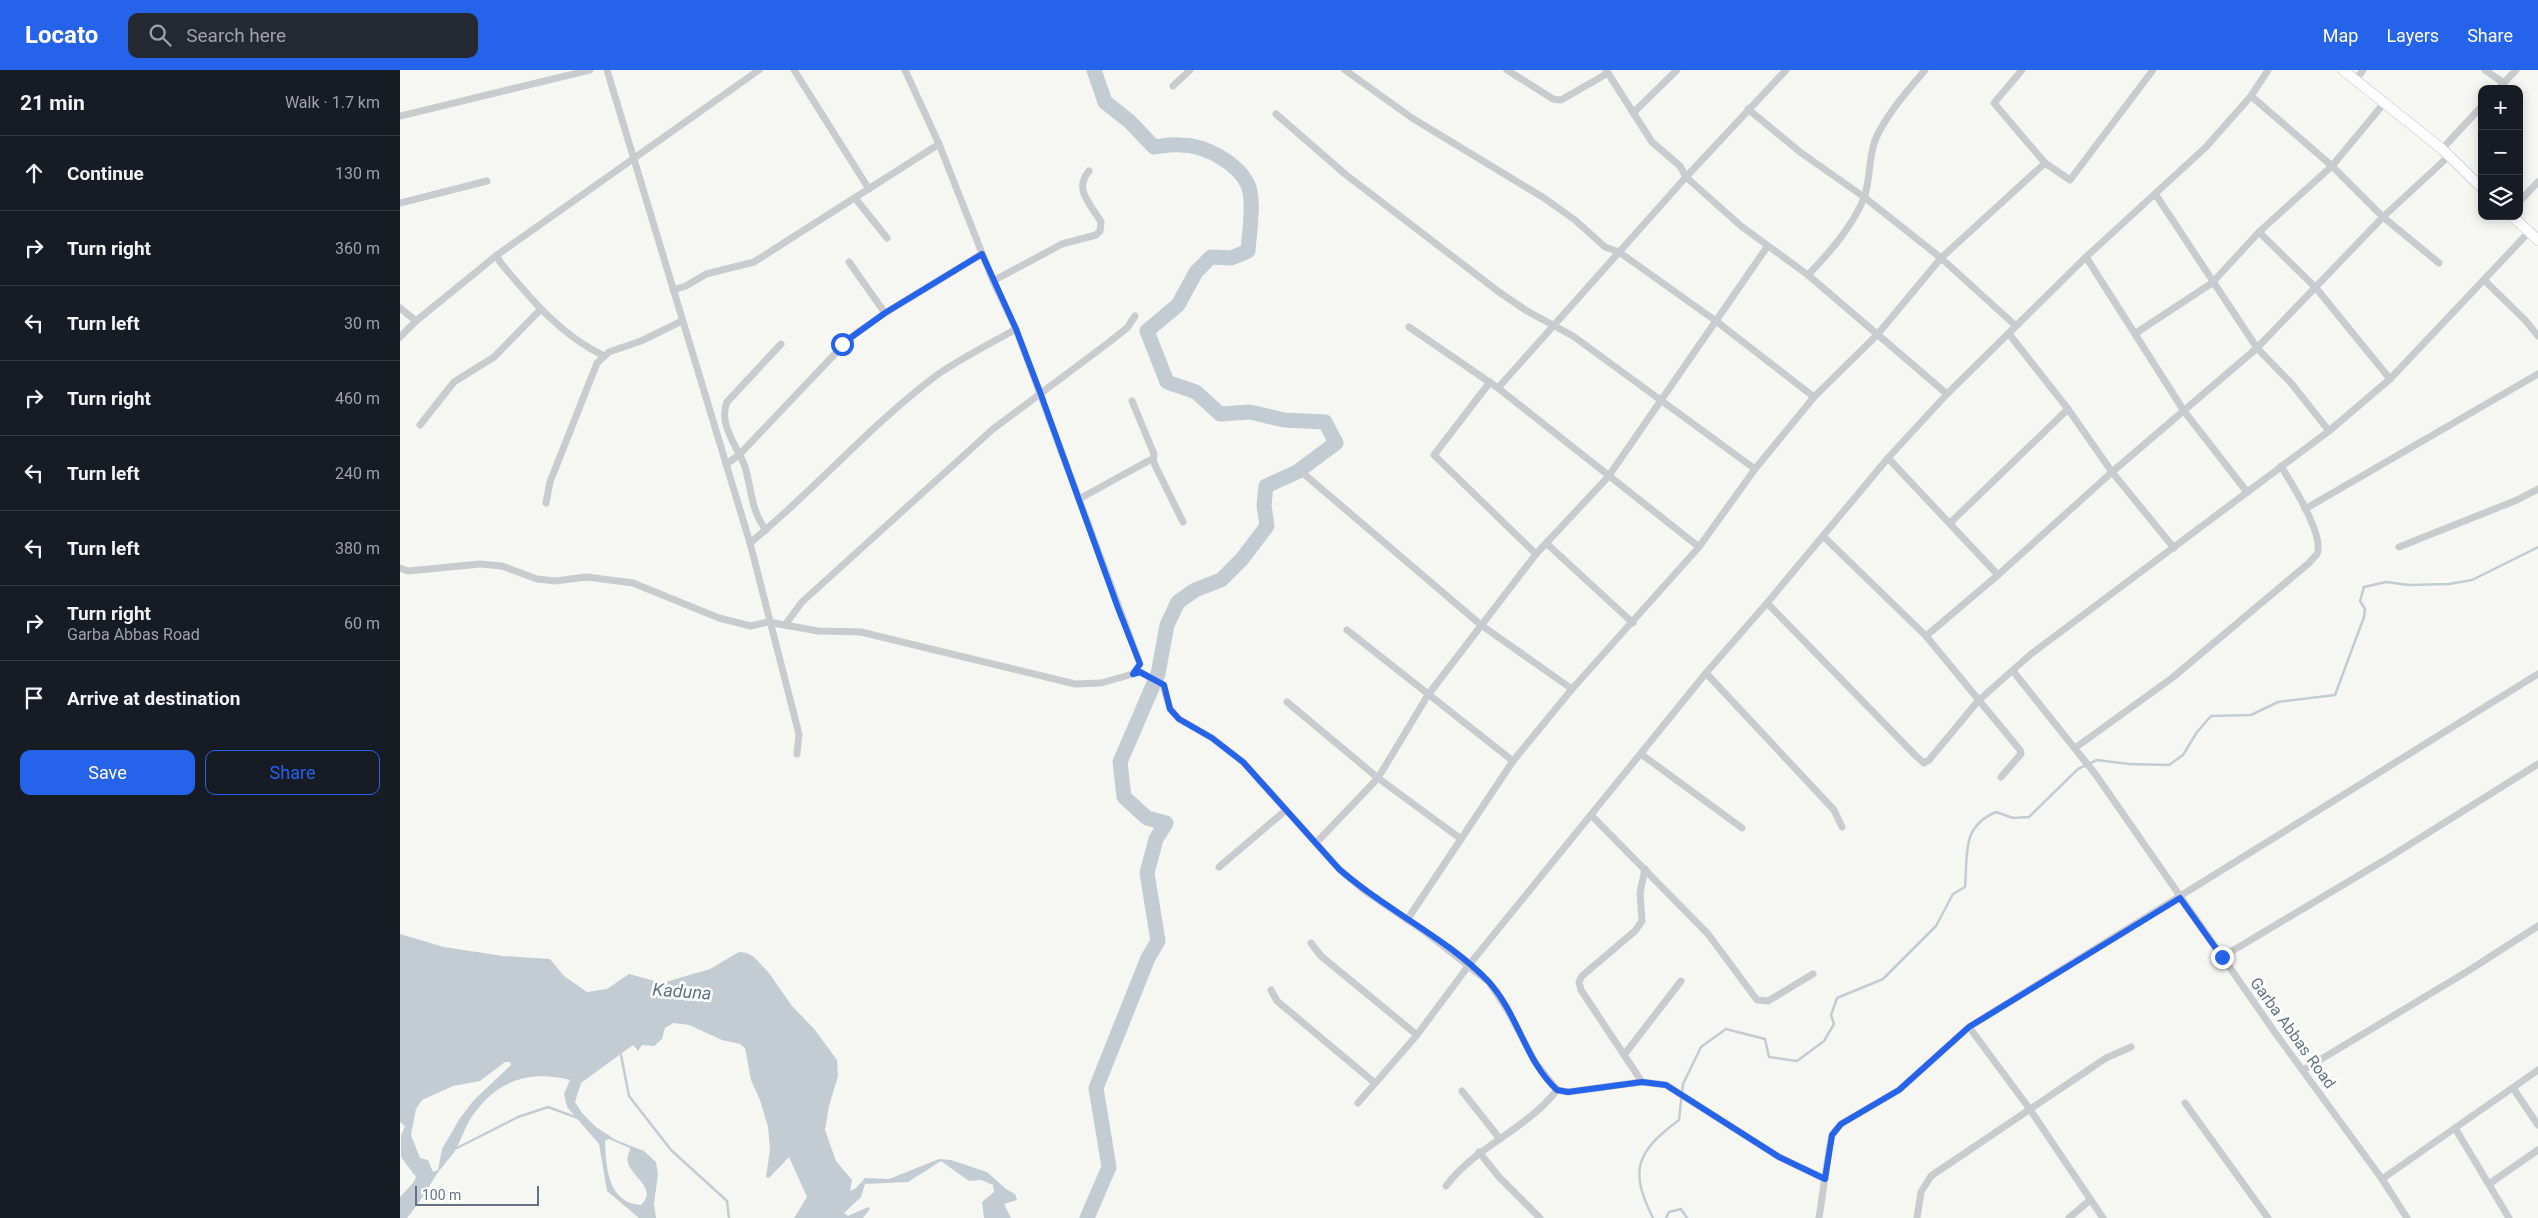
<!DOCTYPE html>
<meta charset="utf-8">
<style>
:root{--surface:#171b24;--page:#242831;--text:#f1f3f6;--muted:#9ea1a6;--line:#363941;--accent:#2563eb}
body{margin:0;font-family:Roboto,sans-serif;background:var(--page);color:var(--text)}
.controls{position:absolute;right:15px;top:15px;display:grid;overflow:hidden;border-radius:10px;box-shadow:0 2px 12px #0003}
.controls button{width:45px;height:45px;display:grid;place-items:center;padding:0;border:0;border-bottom:1px solid var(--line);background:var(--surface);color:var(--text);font:25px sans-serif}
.scale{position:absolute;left:15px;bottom:12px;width:124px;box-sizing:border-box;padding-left:5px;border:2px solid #637287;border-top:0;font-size:14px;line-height:18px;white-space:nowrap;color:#637287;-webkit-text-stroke:4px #fff;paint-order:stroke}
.stop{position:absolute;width:15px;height:15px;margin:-11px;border:4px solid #2563eb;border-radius:50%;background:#fff}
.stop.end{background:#2563eb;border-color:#fff;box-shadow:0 1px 5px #0008}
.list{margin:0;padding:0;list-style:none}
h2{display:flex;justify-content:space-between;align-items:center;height:65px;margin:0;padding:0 20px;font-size:21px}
h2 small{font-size:16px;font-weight:400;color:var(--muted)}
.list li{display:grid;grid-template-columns:32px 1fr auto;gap:15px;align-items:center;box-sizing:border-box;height:75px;padding:0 20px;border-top:1px solid var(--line)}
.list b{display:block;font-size:19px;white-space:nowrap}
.list p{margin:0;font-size:16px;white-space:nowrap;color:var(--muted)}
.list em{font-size:16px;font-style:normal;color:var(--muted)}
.actions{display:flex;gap:10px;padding:15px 20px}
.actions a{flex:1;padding:11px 0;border:1px solid var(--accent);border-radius:10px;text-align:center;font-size:18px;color:var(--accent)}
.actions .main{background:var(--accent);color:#fff}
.icon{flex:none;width:28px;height:28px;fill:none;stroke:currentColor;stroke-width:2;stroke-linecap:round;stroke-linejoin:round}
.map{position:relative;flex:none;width:2138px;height:1148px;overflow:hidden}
header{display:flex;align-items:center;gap:30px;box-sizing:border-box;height:70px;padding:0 25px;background:var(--accent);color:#fff}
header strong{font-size:24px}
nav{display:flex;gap:28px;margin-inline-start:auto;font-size:18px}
.search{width:350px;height:45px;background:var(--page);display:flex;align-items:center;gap:12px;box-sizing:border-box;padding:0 18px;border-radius:10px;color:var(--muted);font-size:19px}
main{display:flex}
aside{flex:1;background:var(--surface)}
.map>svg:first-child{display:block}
.water{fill:#c3ccd3;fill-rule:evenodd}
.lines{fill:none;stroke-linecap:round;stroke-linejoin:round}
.stream{stroke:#c3ccd3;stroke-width:2.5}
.river{stroke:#c3ccd3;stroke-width:15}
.secondary-casing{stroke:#babec4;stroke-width:11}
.street{stroke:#c9cbcf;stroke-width:7}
.secondary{stroke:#fff;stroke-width:10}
.route{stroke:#2563eb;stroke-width:6}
.labels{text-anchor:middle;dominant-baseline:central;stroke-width:5;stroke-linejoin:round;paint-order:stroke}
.street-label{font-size:16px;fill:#637287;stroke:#fff}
.water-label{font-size:18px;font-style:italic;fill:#5f7483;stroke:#fff}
</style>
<header>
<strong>Locato</strong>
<div class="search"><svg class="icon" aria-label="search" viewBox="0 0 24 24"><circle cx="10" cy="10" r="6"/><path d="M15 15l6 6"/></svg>Search here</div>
<nav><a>Map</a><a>Layers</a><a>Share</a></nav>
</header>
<main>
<aside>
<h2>21 min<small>Walk · 1.7 km</small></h2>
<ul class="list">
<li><svg class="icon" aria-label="ahead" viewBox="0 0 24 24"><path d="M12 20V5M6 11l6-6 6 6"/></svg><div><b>Continue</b></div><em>130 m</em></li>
<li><svg class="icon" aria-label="right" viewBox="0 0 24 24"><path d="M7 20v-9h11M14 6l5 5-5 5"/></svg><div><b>Turn right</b></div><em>360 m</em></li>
<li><svg class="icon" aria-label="left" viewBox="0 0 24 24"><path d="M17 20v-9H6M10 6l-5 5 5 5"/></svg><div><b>Turn left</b></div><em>30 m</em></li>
<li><svg class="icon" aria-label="right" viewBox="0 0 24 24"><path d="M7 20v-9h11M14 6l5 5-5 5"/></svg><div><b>Turn right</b></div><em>460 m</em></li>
<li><svg class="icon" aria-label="left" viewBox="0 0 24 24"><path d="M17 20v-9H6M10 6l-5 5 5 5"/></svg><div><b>Turn left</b></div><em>240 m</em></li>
<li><svg class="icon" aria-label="left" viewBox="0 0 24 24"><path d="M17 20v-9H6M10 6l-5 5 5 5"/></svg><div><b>Turn left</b></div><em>380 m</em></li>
<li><svg class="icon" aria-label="right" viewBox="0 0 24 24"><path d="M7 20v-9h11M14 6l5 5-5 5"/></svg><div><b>Turn right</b><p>Garba Abbas Road</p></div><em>60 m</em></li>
<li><svg class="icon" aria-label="arrive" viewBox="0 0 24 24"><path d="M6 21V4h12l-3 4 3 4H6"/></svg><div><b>Arrive at destination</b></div></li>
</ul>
<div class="actions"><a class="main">Save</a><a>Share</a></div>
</aside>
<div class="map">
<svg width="2138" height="1148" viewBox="0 0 2138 1148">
<rect width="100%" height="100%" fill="#f6f7f3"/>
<path class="water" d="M0,864L44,877L103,886L150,889L164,906L187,922L207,919L229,904L262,913L310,899L339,882L347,883L354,887L369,903L392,936L415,960L437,990L438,1006L429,1036L425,1060L436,1091L452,1110L450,1121L456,1118L465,1108L489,1109L539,1089L551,1090L587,1102L606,1119L615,1124L617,1130L604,1134L611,1148H584L582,1132L594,1122L593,1115L581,1110L569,1111L541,1091L508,1112L465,1114L461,1127L444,1143L448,1146L468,1137L470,1139L463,1148H394L407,1127L389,1087L369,1108L366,1107L370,1080L368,1057L360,1030L351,1010L345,978L340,974L322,970L289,955L273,953L265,958L262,969L254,976L242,975L238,981L233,975L181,1013L175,1032L182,1043L196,1057L216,1070L244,1081L256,1092L258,1104L254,1134L256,1148H239L207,1121L199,1074L167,1037L164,1024L170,1010C126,999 94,1012 69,1051C64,1060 61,1070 56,1079C50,1089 41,1097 35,1107C26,1121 18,1135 7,1148H0V1127L13,1113L16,1107L1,1087V1066L5,1056L0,1052ZM105,992H110L111,995L74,1030L60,1048L42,1079L38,1100L33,1102L28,1090L20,1088L11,1065L16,1039L22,1030L53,1016L80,1011ZM209,1069L230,1078C230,1084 226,1086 228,1093C232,1107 258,1119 241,1135C207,1133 206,1095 205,1071Z"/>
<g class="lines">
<g class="stream">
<path d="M221,985L229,1026L271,1080L327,1131L329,1148"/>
<path d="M57,1078L118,1047L148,1037L178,1048"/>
<path d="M1253,1148C1229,1100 1236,1082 1279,1050L1283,1014L1301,977L1326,959L1365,969L1369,987L1397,991L1424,971L1434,954L1431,945L1437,928L1483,909L1536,856L1553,824L1565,817C1568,783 1561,757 1596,742L1613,748L1629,747L1678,699L1697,690L1729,694L1769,695L1783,685L1797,662L1811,646L1851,645L1878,632L1935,625L1964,547L1965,539L1960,531L1964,517L1986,512L2009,515L2049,514L2072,510L2138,477"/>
<path d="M1266,1148L1269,1142L1281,1139L1287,1148"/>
</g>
<path class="river" d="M687,1148L709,1097L696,1018L748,888L758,871L747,803L756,769L766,753L747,748L724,727L720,692L758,604L767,555L778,532L795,520L821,510L842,489L867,456L864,435L866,416L897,402L936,373L925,352L884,350L850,342L820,344L796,322L767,312L747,261L778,235L796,202L811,187L831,188L848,181C849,165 855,130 848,115C838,93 805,75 781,75C772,74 763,76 754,77L729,51L705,32L694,0"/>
<g class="secondary-casing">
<g id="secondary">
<path d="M1943,0L2042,79L2082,118"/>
<path d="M2112,146L2138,170"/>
</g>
</g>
<g class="street">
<path d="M207,0L350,473L399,664L397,684"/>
<path d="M394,0L469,119"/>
<path d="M505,0L539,74L593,211L616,259L740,594L733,604"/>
<path d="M945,0L1012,48L1144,128L1175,150L1205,177L1219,182L1316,251L1414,327"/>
<path d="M1107,0L1153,29L1161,30L1208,3"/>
<path d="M1206,0L1252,72L1280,96L1286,107L1341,156L1408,205L1547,324"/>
<path d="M1622,0L1594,33L1645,93L1670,110L1753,0"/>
<path d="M2085,0L2104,13"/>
<path d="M1956,10L1963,0"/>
<path d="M773,16L790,0"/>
<path d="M2098,19L2116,0"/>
<path d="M1851,26L1932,96L1983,147L2039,193"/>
<path d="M1348,39L1400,82L1464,127L1541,188L1616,256"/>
<path d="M1233,43L1277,0"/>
<path d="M876,44L945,104L1099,222L1127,241L1173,266L1355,399"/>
<path d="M0,46L190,0"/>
<path d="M2042,79L2082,36"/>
<path d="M1756,125L1857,278L1891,313L1929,361"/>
<path d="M455,128L487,168"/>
<path d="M2119,132L2138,112"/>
<path d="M0,133L87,111"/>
<path d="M1859,162L1916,218L1990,309"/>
<path d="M97,185L100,192C130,228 160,265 204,286"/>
<path d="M1686,187L1784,341L1847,422"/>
<path d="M449,192L485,243"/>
<path d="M1408,205C1430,182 1452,157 1464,128C1471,109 1468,86 1476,68C1488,42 1507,22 1525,0"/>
<path d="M2084,210L2125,250L2138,266"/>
<path d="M593,211L662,174L696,165L700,161L701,152C691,134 673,120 689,101"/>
<path d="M273,220L286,216L306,204L354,192L539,74"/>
<path d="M0,238L16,251"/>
<path d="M1009,257L1098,318L1299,477"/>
<path d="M1736,263L1812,213L1859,162L1932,96L1985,32"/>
<path d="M1609,264L1668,339L1712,402L1774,478"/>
<path d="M0,267L16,251L97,185L359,0"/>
<path d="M1090,312L1034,385L1136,484"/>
<path d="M1098,318L1286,107L1386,0"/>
<path d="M732,331L754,384L753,391L783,452"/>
<path d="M20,355L54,312L94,287L140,240"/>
<path d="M1488,388L1598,505"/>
<path d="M326,394L339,385L451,267L485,243L582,184"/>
<path d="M904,404L1081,555L1172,619"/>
<path d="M679,429L750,390L753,391"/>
<path d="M146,433L150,412L197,293L209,282L241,271L282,251"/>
<path d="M1905,439L2138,304"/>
<path d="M1550,453L1668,339"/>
<path d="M366,460C350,440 352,417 344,394C336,376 318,352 327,332L381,274"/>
<path d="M1423,466L1526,566L1620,680L1621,684L1601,707"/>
<path d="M350,473C415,420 470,355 537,305C561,288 590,274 616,259"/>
<path d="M1146,473L1233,553"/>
<path d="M1999,477L2117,430L2138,419"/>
<path d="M0,498L8,501L80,494L102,496L137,509L155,511L187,507L233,513L319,548L351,556L368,552L418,561L461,562L675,614L701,613L740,602L763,615L770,639L779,649L812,668L843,692L939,799L965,821L1024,861L1089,912L1108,941L1135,992L1157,1020L1168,1022L1242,1012L1266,1015L1379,1087L1425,1109"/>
<path d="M1367,533L1515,685L1524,693L1529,690L1578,631L1631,584L1929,361L1990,309L2129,162"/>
<path d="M385,555L402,532L593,359L708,273L727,258L735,246"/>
<path d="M947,560L1113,691"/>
<path d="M1526,566L1598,505L1712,402L1857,278L1983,147L2049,86"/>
<path d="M1613,601L1696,705L1876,964L1982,1109L2007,1148"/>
<path d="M1306,603L1434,740L1442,757"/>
<path d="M887,632L978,708L1061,769"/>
<path d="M1675,678L1772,608L1909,493C1911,490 1915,487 1917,484C1925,465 1891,413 1881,396"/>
<path d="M1241,684L1342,758"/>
<path d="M1191,745L1308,864L1357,930L1368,931L1413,904"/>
<path d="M916,773L978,708L1028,625L1136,484L1208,407L1367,177"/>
<path d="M819,797L886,740"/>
<path d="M1007,850L1113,691L1172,619L1299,477L1355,399L1414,327L1477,265L1541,188L1645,93"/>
<path d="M911,873L921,886L1017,965"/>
<path d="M1822,887L1988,788L2138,694"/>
<path d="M871,920L877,931L975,1013"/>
<path d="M1569,957L1629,1038L1703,1148"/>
<path d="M1224,985L1281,911"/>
<path d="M1903,1000L2068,901L2138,856"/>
<path d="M1242,1012L1181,920L1179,912L1182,906L1235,861L1242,851L1240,823L1245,799"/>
<path d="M2113,1018L2138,1055"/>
<path d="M1062,1021L1100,1069"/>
<path d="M958,1033L1017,965L1069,895L1306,603L1367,533L1488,388L1547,324L1686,187L1806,77L1851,26L1868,0"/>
<path d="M1785,1033L1868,1148"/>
<path d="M2055,1058L2109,1148"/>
<path d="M1079,1082L1099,1107L1140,1148"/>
<path d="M1982,1109L2138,1000"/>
<path d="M2089,1114L2138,1080"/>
<path d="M1046,1116C1076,1076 1126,1060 1157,1020"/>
<path d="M1419,1148L1429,1080L1432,1065L1441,1054L1499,1020L1569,957L2138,604"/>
<path d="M1517,1148L1521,1122L1531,1106L1706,988L1731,977"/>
<path d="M1669,1148L1690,1130"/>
</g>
<use href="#secondary" class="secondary"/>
</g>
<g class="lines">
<path class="route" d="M442,274L485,243L582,184L616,259L640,322L718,538L740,594L733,604L740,602L764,615L770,639L779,649L812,668L843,692L939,799C985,840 1046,867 1088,911C1118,943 1125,991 1157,1020L1168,1022L1242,1012L1266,1015L1379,1087L1425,1109L1432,1065L1441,1054L1499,1020L1569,957L1780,828L1822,887"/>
</g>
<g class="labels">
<g class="street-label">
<text transform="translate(1893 963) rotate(54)">Garba Abbas Road</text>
</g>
<g class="water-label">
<text transform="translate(282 921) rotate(4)">Kaduna</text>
</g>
</g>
</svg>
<div class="controls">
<button>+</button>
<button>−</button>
<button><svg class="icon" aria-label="layers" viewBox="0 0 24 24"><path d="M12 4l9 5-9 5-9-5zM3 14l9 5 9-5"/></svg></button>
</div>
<div class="scale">100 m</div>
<div class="stop" style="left:442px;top:274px"></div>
<div class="stop end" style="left:1822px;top:887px"></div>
</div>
</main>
